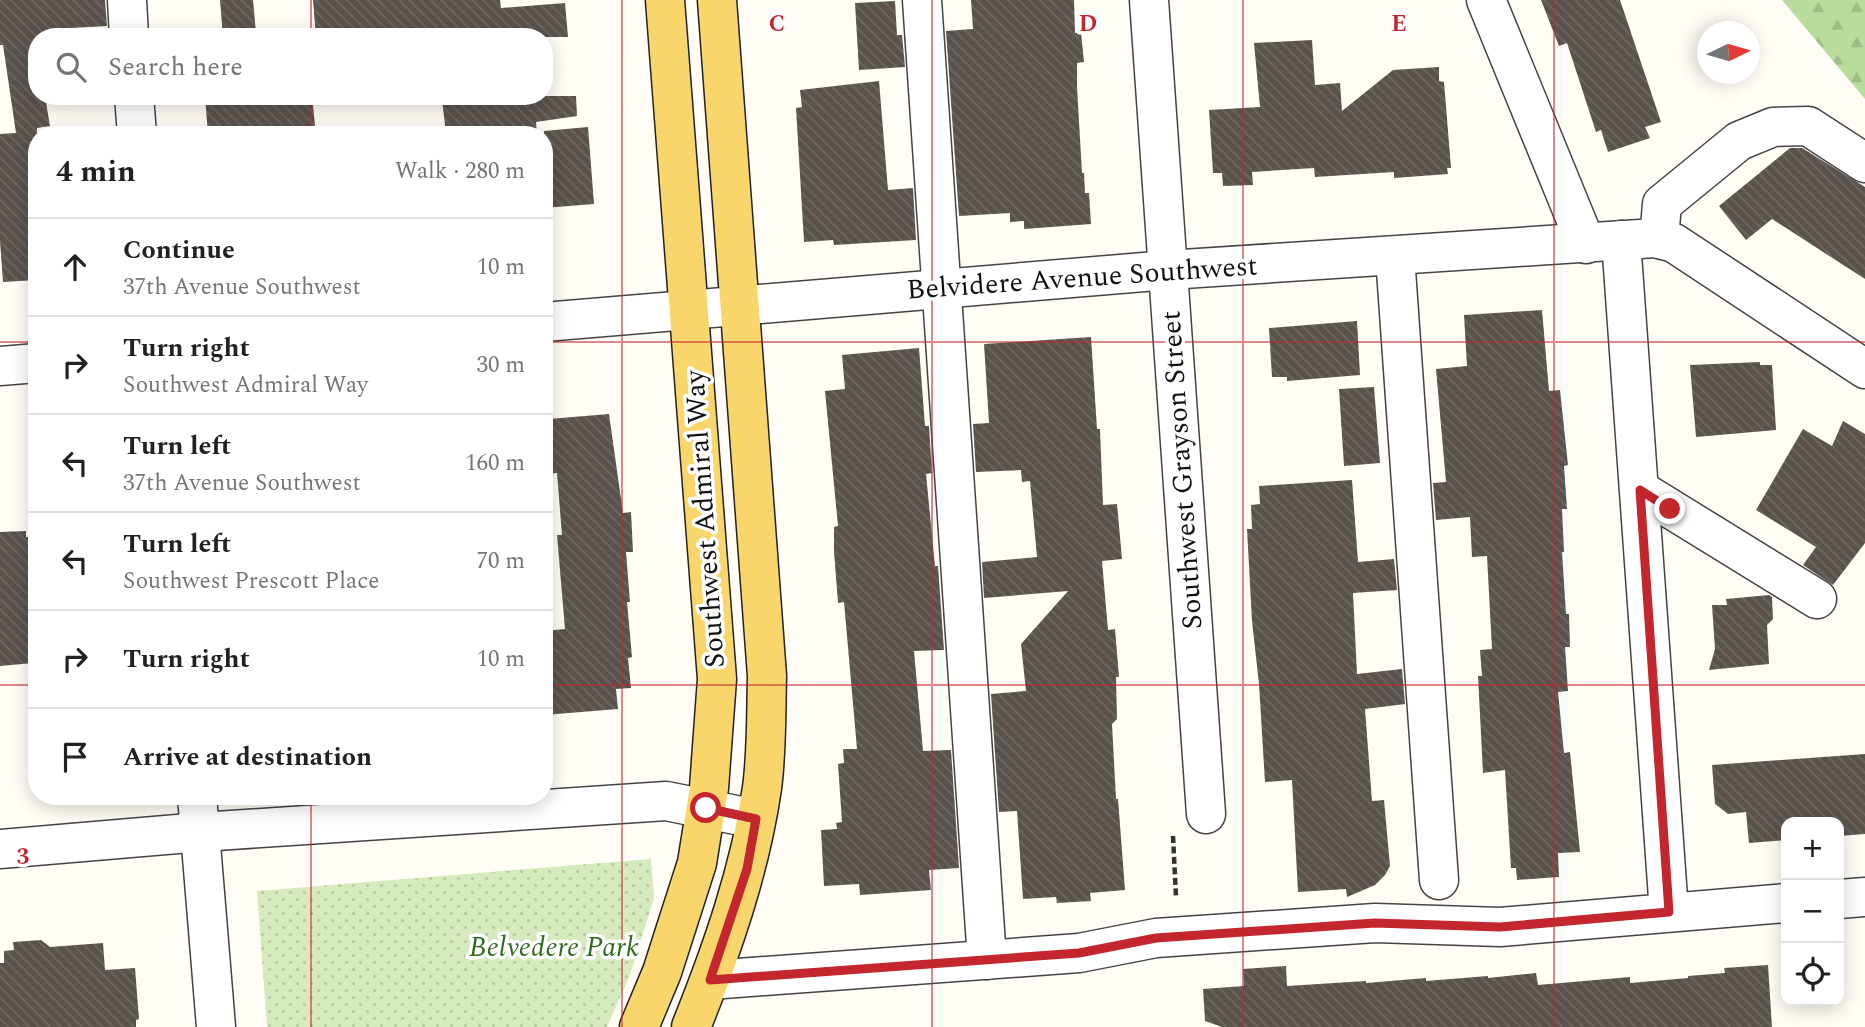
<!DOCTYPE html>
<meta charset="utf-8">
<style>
:root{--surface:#fff;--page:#f6f6f6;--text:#202124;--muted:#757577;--line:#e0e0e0}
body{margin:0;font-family:Spectral,serif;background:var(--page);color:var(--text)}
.controls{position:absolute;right:21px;bottom:21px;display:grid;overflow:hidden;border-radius:14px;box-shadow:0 4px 18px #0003}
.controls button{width:63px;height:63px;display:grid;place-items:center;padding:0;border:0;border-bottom:2px solid var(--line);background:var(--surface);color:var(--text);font:35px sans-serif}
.compass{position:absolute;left:1697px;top:21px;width:63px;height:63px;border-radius:50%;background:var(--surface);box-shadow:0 4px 18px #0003;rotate:85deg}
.stop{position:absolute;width:21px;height:21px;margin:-16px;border:5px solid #c4262e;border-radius:50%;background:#fff}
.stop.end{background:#c4262e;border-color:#fff;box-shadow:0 2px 7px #0008}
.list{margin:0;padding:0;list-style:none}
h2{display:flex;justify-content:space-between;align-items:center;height:91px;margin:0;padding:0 28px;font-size:30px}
h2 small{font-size:23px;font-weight:400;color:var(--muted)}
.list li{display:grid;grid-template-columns:46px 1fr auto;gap:21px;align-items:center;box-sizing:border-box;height:98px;padding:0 28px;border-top:2px solid var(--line)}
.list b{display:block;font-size:26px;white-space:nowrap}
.list p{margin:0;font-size:23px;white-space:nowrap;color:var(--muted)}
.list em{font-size:23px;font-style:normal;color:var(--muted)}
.icon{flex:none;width:38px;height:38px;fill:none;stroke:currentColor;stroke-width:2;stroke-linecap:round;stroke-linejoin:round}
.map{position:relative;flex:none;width:1865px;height:1027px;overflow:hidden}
.search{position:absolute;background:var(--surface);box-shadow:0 4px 18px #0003;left:28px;top:28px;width:525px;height:77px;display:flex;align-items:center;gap:18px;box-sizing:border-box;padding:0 24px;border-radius:28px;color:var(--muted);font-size:26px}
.panel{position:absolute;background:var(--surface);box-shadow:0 4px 18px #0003;left:28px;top:126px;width:525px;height:679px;border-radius:28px}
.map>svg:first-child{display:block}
.green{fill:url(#green-dots)}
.forest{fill:url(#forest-firs)}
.building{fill:url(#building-back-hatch)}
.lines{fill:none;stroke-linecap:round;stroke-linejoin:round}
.minor-casing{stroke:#444;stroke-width:41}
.major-casing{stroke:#222;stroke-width:41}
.path{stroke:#333;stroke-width:4.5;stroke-dasharray:7 3.5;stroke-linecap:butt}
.minor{stroke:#fff;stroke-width:38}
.major{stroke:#f9d66b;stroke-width:38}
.route{stroke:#c4262e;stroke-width:9}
.grid{fill:none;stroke:#c4262e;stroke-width:2;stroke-opacity:0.55}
.labels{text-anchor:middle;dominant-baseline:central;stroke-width:7;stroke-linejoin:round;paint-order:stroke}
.street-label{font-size:28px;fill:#111;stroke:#fff}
.park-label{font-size:28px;font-style:italic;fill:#2f6b1f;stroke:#fff}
.grid-label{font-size:23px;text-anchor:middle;font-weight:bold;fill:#c4262e;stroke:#fff;stroke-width:7;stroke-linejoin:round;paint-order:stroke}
</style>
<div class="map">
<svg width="1865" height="1027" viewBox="0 0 1865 1027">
<defs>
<pattern id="green-dots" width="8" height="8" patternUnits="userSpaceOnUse" patternTransform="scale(1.75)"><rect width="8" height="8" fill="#d5ebbd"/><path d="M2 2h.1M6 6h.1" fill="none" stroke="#b6c8a1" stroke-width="1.8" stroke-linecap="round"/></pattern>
<pattern id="forest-firs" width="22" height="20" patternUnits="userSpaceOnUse" patternTransform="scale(1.75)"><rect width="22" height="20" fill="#b9dc9c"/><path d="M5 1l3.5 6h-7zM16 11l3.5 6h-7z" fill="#9ebc85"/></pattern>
<pattern id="building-back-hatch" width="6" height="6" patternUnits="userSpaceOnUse" patternTransform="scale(1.75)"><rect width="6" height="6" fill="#5a524d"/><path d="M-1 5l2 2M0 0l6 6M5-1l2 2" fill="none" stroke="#6d6662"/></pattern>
</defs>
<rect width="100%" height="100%" fill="#fffdf5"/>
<path class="green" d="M651,859L654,898L630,975L607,1027H267L257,891Z"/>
<path class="forest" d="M1782,0H1865V99Z"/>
<g class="building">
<path d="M0,0H105L107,26L52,29L53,37H37V96H45L50,126L37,128V280L3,282L0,241V134L16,133L3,45H0Z"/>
<path d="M220,0H253L256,33L223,37Z"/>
<path d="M313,0H500L501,8L565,3L568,37H438L437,29L362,37H316Z"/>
<path d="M971,0H1074L1075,33L1081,32L1084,62L1077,63V87L1082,173H1084L1085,193H1089L1091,224L1024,229V221L1010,222V213L959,216L946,31L973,29Z"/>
<path d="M1541,0H1620L1661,122L1645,127L1650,138L1608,152L1601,130L1596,132L1567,43L1559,46Z"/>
<path d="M895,1L897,35H902L905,67L859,70L855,3Z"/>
<path d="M1312,40L1315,85L1340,83L1342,111L1393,70L1439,67V81L1444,82L1451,168H1447L1448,174L1394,178V172L1315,177L1314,168L1252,172L1253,185L1223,186L1222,173H1213L1209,110L1260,107L1254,43Z"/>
<path d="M879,81L888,190L913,188L916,240L834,245L833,240L804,242L796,108L802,107L800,90Z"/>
<path d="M205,96H312L316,135H208Z"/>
<path d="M469,96H576L577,116L536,122L537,135H506V126L446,133L442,100Z"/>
<path d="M588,127L594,204L544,208V131Z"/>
<path d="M1790,148H1802L1865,187V279L1772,219L1746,240L1719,206Z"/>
<path d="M1542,310L1549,391L1560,390L1568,465L1564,466L1567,509H1562L1564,552H1562L1566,614H1569L1570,647H1565L1568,691L1558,692L1564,753L1570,752L1580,852L1558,853L1559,877L1517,880L1516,868H1511L1505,770L1483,773L1478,676H1482L1480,650L1492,649L1487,556L1472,557L1470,517L1436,520L1433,483L1446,482L1436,369L1467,366L1464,315Z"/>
<path d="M1357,321L1360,375L1287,381V377H1272L1269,328Z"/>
<path d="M1091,337L1097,429H1100L1103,505L1117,504L1122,559L1102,561L1108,630L1115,629L1119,677H1116L1117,719L1112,724L1116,799H1118L1125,890L1090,893L1091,901L1057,903L1056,897L1023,899L1017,811L999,812L991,694L1026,691L1021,644L1068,591L984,598L982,562L1037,557L1030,481L1022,482L1021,470L976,472L973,424L989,423L984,344Z"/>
<path d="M919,348L925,426H929L932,473L926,474L935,566H938L944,650L914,651L923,751L951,750L959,868L929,870L931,890L860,895L859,884L824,886L821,830L837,829L836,823L842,822L838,764L844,763L843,749H857L844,602L838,603L834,551V527L838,526L825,391L845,389L842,355Z"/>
<path d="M1760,362V365H1772L1776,430L1696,437L1690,365Z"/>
<path d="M1374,387L1380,463L1344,466L1339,389Z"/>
<path d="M609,414L623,513L631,512L633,552H626L630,602H627L632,657L628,658L631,688L616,689L618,709L544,715V669H549L545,631L565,629L557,535H562L557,473L544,474V444L552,443L549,419Z"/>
<path d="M1843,421L1865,434V543L1833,585L1803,565L1816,547L1756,510L1803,429L1832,446Z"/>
<path d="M1352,480L1358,562L1394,559L1397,590L1353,593L1357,674L1402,669L1405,704L1365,709L1372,801L1384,800L1390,866L1385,875L1375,885L1347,897L1346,889L1298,892L1292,780L1265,782L1259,684L1252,621L1247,529H1252L1251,505L1260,504L1259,486Z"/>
<path d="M26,531V537L37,536V589L29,590L33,663L0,666V532Z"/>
<path d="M1769,595L1772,597L1773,619L1767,625L1769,664L1709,670L1715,649L1712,605H1727L1726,599Z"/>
<path d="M1865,754V834L1839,836V822H1786V840L1749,843L1746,812L1728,814L1715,804L1712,765Z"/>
<path d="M41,940L50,947L103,943L105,970L135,968L139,1019L136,1020V1027H0V963H4V951L14,950L13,942Z"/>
<path d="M1768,965L1772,1027H1222L1205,1021L1203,989L1244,986L1243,969L1286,966L1287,986L1366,981V983L1426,978V981L1488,976V978L1536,973L1538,985L1630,977V983L1688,978V976L1725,973L1724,968Z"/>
</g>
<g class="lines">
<g class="minor-casing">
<g id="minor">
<path d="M127,0L129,37"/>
<path d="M922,0L987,960"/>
<path d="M1149,0L1206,814"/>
<path d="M1486,0L1586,244"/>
<path d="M134,96L137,135"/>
<path d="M1659,239L1662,204L1739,141L1773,127L1808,126L1865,163"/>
<path d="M1621,240L1669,912"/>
<path d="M1395,256L1439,880"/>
<path d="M544,322L1168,270L1655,238L1674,243L1865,369"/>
<path d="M0,366L37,363"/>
<path d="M1640,490L1817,599"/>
<path d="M197,796L216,1027"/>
<path d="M0,849L201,832L666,801L756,819"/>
<path d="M1839,899L1865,897"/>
<path d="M710,980L1079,953L1156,938L1375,923L1500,927L1786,903"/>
</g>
</g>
<g class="major-casing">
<g id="major">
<path d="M639,1027L662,972L697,863L709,788L717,679L665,0"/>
<path d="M691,1027C722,950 750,870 762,788C767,751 766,713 767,676L717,0"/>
</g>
</g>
<path class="path" d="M1173,836L1176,897"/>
<use href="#minor" class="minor"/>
<use href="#major" class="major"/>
</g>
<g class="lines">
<path class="route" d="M706,808L756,819L747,869L710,980L1079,953L1156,938L1375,923L1500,927L1669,912L1640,490L1670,509"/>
</g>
<path class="grid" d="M311,0V37M622,0V1027M932,0V1027M1243,0V1027M1554,0V1027M311,96V135M0,342H37M544,342H1865M0,685H37M544,685H1865M311,796V1027"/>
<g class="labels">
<g class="street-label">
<text transform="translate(1082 278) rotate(-4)">Belvidere Avenue Southwest</text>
<text transform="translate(1182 470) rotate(-94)">Southwest Grayson Street</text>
<text transform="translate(705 519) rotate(-94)">Southwest Admiral Way</text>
</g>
<g class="park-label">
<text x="554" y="947">Belvedere Park</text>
</g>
</g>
<g class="grid-label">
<text x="777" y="31">C</text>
<text x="1088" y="31">D</text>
<text x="1399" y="31">E</text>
<text x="23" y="864">3</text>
</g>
</svg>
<div class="controls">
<button>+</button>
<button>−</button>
<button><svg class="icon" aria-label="locate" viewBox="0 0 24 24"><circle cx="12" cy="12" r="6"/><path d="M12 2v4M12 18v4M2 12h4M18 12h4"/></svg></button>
</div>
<svg class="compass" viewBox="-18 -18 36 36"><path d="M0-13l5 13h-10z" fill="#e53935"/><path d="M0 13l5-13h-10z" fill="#757577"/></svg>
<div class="stop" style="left:706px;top:808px"></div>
<div class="stop end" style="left:1670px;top:509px"></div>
<div class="search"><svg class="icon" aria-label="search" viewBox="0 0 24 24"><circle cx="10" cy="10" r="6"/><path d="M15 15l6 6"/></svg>Search here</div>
<section class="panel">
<h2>4 min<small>Walk · 280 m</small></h2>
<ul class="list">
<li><svg class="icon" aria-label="ahead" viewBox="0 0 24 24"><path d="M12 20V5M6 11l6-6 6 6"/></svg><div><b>Continue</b><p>37th Avenue Southwest</p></div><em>10 m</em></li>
<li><svg class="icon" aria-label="right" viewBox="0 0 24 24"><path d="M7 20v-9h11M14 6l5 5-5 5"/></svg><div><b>Turn right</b><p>Southwest Admiral Way</p></div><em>30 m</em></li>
<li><svg class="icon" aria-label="left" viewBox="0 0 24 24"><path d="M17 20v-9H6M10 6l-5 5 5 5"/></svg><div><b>Turn left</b><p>37th Avenue Southwest</p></div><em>160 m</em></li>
<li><svg class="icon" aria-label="left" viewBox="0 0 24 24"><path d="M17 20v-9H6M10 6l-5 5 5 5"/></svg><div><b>Turn left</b><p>Southwest Prescott Place</p></div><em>70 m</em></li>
<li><svg class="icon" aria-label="right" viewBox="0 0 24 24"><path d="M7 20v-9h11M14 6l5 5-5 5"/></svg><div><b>Turn right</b></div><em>10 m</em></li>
<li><svg class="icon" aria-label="arrive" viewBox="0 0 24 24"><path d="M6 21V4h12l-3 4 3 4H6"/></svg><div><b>Arrive at destination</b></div></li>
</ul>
</section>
</div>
